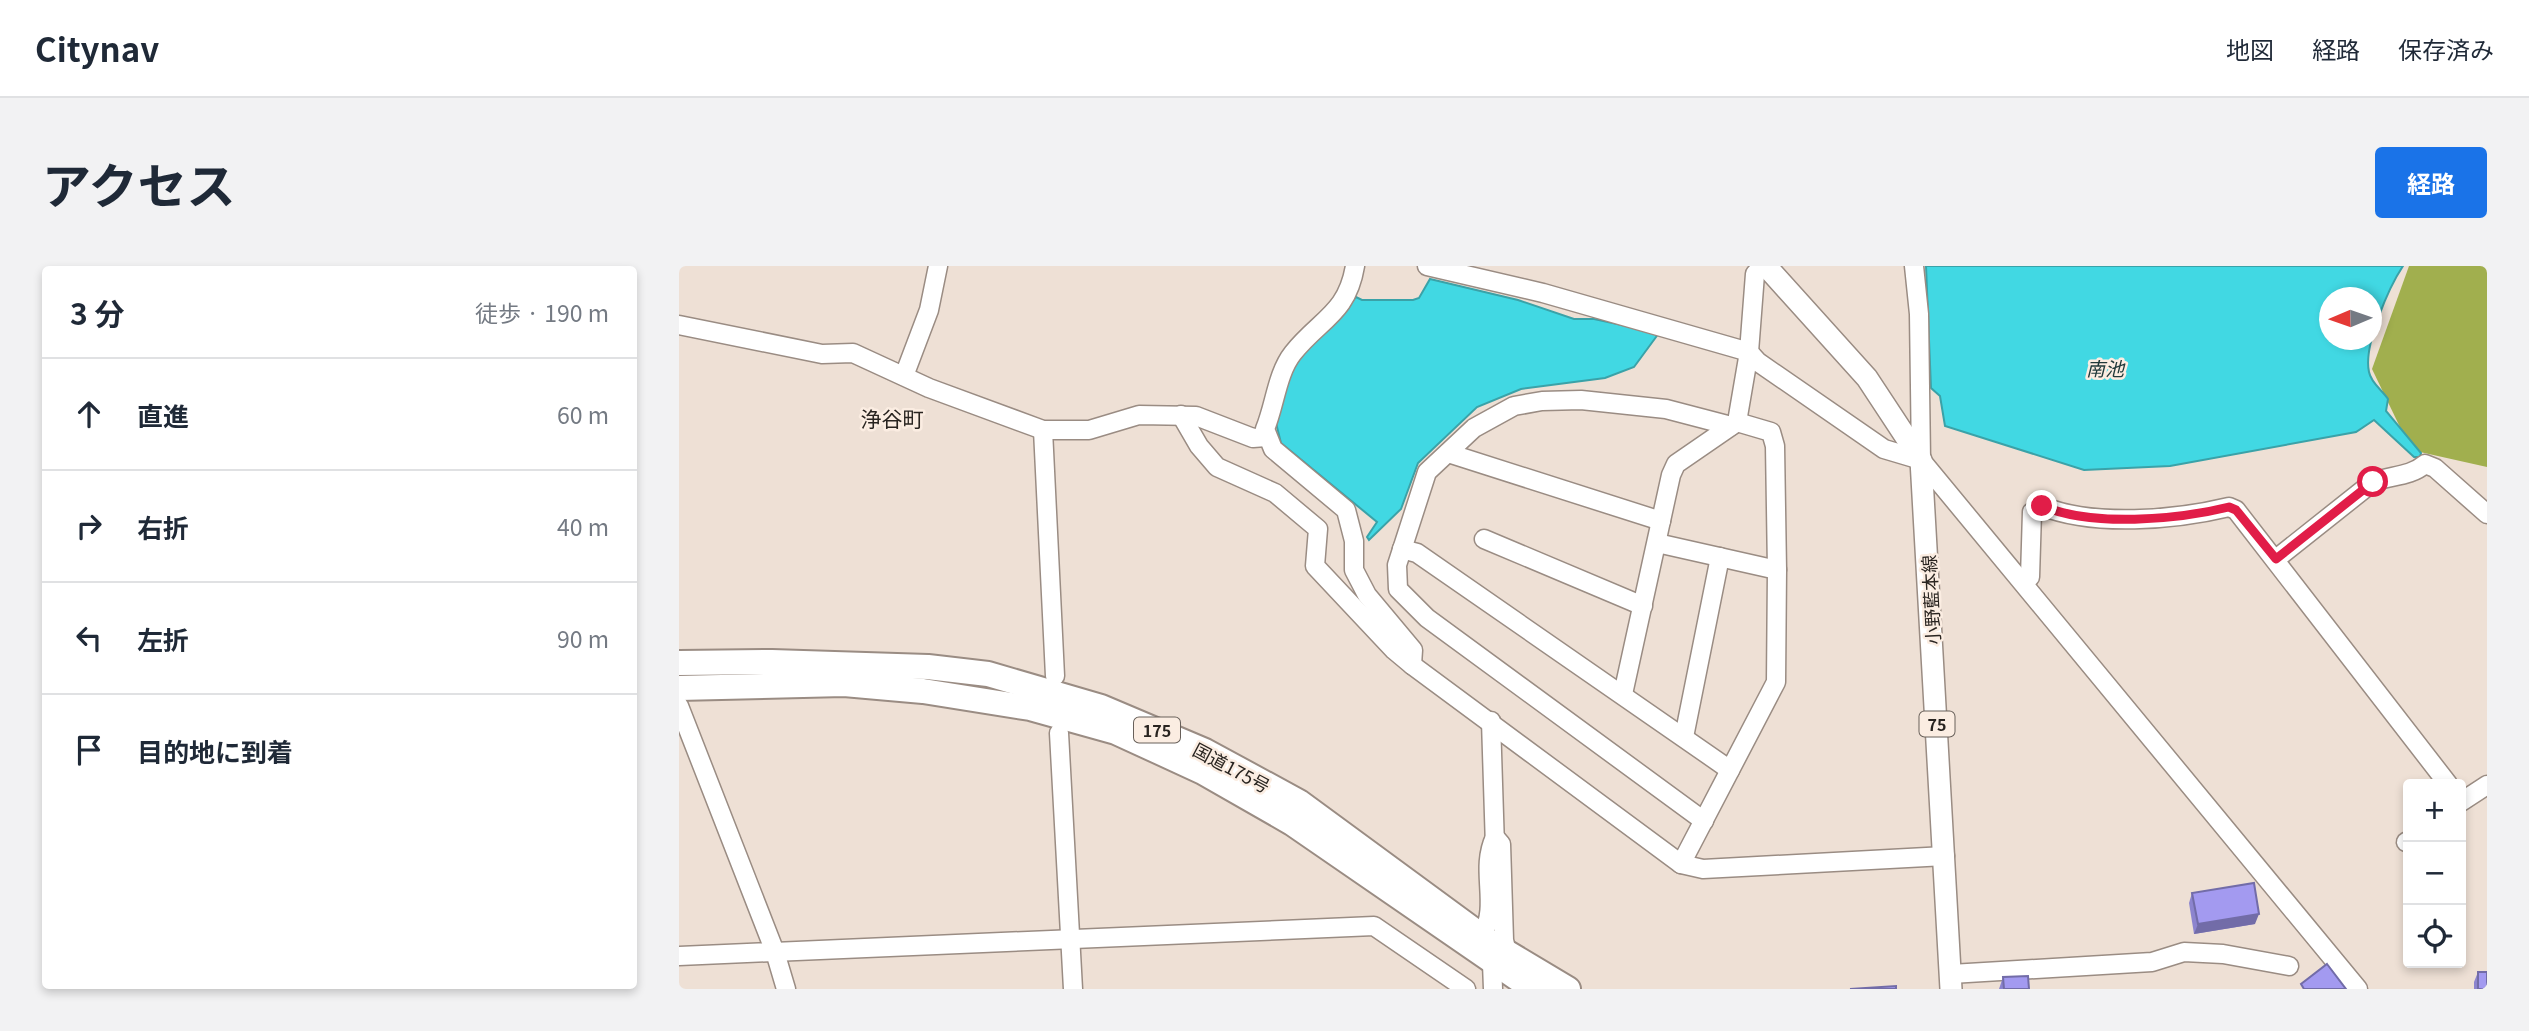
<!DOCTYPE html>
<html lang="ja">
<meta charset="utf-8">
<style>
:root{--surface:#fff;--page:#f2f2f3;--text:#1f2937;--muted:#747a83;--line:#e0e1e3;--accent:#1a73e8}
body{margin:0;font-family:Georgia,"Noto Sans JP",serif;background:var(--page);color:var(--text)}
.controls{position:absolute;right:21px;bottom:21px;display:grid;overflow:hidden;border-radius:7px;box-shadow:0 4px 10px #0003}
.controls button{width:63px;height:63px;display:grid;place-items:center;padding:0;border:0;border-bottom:2px solid var(--line);background:var(--surface);color:var(--text);font:35px sans-serif}
.compass{position:absolute;left:1640px;top:21px;width:63px;height:63px;border-radius:50%;background:var(--surface);box-shadow:0 4px 10px #0003;rotate:268deg}
.stop{position:absolute;width:21px;height:21px;margin:-16px;border:5px solid #e11d48;border-radius:50%;background:#fff}
.stop.end{background:#e11d48;border-color:#fff;box-shadow:0 2px 7px #0008}
.list{margin:0;padding:0;list-style:none}
h2{display:flex;justify-content:space-between;align-items:center;height:91px;margin:0;padding:0 28px;font-size:30px}
h2 small{font-size:23px;font-weight:400;color:var(--muted)}
.list li{display:grid;grid-template-columns:46px 1fr auto;gap:21px;align-items:center;box-sizing:border-box;height:112px;padding:0 28px;border-top:2px solid var(--line)}
.list b{display:block;font-size:26px;white-space:nowrap}
.list em{font-size:23px;font-style:normal;color:var(--muted)}
.icon{flex:none;width:38px;height:38px;fill:none;stroke:currentColor;stroke-width:2;stroke-linecap:round;stroke-linejoin:round}
.map{position:relative;flex:none;width:1808px;height:723px;overflow:hidden;border-radius:7px}
header{display:flex;align-items:center;gap:42px;box-sizing:border-box;height:98px;padding:0 35px;background:var(--surface);border-bottom:2px solid var(--line)}
header strong{font-size:33px}
nav{display:flex;gap:38px;margin-inline-start:auto;font-size:24px}
.intro{display:flex;align-items:center;justify-content:space-between;box-sizing:border-box;height:168px;padding:0 42px}
h1{margin:0;font-size:49px}
.button{padding:18px 32px;border-radius:7px;background:var(--accent);color:#fff;font-size:24px;font-weight:700}
main{display:flex;gap:42px;padding:0 42px}
aside{flex:1;background:var(--surface);border-radius:7px;box-shadow:0 4px 10px #0003}
.map>svg:first-child{display:block}
.forest{fill:#a1af4e}
.water{fill:#41d8e3;stroke:#3aa2a8;stroke-width:2;fill-rule:evenodd}
.lines{fill:none;stroke-linecap:round;stroke-linejoin:round}
.minor-casing{stroke:#9a8c83;stroke-width:21}
.major-casing{stroke:#9a8c83;stroke-width:24}
.highway-casing{stroke:#9a8c83;stroke-width:28}
.minor{stroke:#fff;stroke-width:18}
.major{stroke:#fff;stroke-width:21}
.highway{stroke:#fff;stroke-width:24}
.wall{fill:#8c84ce}
.shaded-wall{fill:#726ca8}
.building{fill:#a39af0;stroke:#726ca8;stroke-width:2}
.route{stroke:#e11d48;stroke-width:9}
.labels{text-anchor:middle;dominant-baseline:central;stroke-width:5;stroke-linejoin:round;paint-order:stroke}
.shield{fill:#fbede2;stroke:#68605a;stroke-width:2}
.shield-label{font-size:16px;font-weight:bold;fill:#292420}
.street-label{font-size:18px;fill:#292420;stroke:#fbede2}
.water-label{font-size:19px;font-style:italic;fill:#213a3b;stroke:#fbede2}
.quarter-label{font-size:21px;fill:#292420;stroke:#fbede2}
</style>
<header>
<strong>Citynav</strong>
<nav><a>地図</a><a>経路</a><a>保存済み</a></nav>
</header>
<div class="intro"><h1>アクセス</h1><a class="button">経路</a></div>
<main>
<aside>
<h2>3 分<small>徒歩 · 190 m</small></h2>
<ul class="list">
<li><svg class="icon" aria-label="ahead" viewBox="0 0 24 24"><path d="M12 20V5M6 11l6-6 6 6"/></svg><div><b>直進</b></div><em>60 m</em></li>
<li><svg class="icon" aria-label="right" viewBox="0 0 24 24"><path d="M7 20v-9h11M14 6l5 5-5 5"/></svg><div><b>右折</b></div><em>40 m</em></li>
<li><svg class="icon" aria-label="left" viewBox="0 0 24 24"><path d="M17 20v-9H6M10 6l-5 5 5 5"/></svg><div><b>左折</b></div><em>90 m</em></li>
<li><svg class="icon" aria-label="arrive" viewBox="0 0 24 24"><path d="M6 21V4h12l-3 4 3 4H6"/></svg><div><b>目的地に到着</b></div></li>
</ul>
</aside>
<div class="map">
<svg width="1808" height="723" viewBox="0 0 1808 723">
<rect width="100%" height="100%" fill="#eee0d5"/>
<path class="forest" d="M1730,0H1808V201L1732,184L1693,103Z"/>
<g class="water">
<path d="M1247,0H1724C1710,21 1684,80 1690,106C1692,117 1703,124 1709,133L1707,145L1742,187L1741,191H1735L1695,154L1677,166L1491,200L1405,204L1266,160L1261,130L1252,122ZM1650,32H1692V74H1650Z"/>
<path d="M751,13L839,34L895,53H915L980,67L955,101L926,112L842,123L798,141L739,197L722,243L690,274L688,271L698,256L602,177L597,157L613,99L677,31L683,34H734L740,32Z"/>
</g>
<g class="lines">
<g class="minor-casing">
<g id="minor">
<path d="M676,0C668,48 641,53 614,87C598,107 596,139 586,163L594,183L667,244L675,275V304L688,329L734,384L733,399"/>
<path d="M748,0L864,27L1070,86L1079,96L1205,183L1242,194L1679,723"/>
<path d="M1235,0L1240,48L1242,194"/>
<path d="M0,59L143,88L174,87L250,122L364,164H410L460,149L517,150L574,172L587,171"/>
<path d="M225,110L250,44L259,0"/>
<path d="M502,149L520,180L538,201L596,227L639,263L636,300L715,384L733,399L1002,598L1024,603L1266,590"/>
<path d="M1058,156L1092,166L1096,180L1098,304"/>
<path d="M364,164L376,410"/>
<path d="M769,187L982,255"/>
<path d="M805,273L964,340"/>
<path d="M978,277L1098,304L1097,416L1002,598"/>
<path d="M723,283L738,287L1051,504"/>
<path d="M1597,293L1694,216C1712,209 1731,211 1746,198L1756,202L1808,248"/>
<path d="M1345,317L1351,311L1353,246L1363,240C1414,261 1496,254 1550,241L1557,244L1769,518"/>
<path d="M944,428L992,209L997,198L1058,156L1070,86L1076,8L1083,0"/>
<path d="M0,440L96,686L107,723"/>
<path d="M812,455L816,581"/>
<path d="M380,467L394,723"/>
<path d="M1005,471L1041,291"/>
<path d="M1782,536L1808,519"/>
<path d="M1025,555L748,352L719,323L718,299L748,206L795,162L835,140L863,135L902,134L987,143L1052,160"/>
<path d="M1727,576L1729,575"/>
<path d="M803,670C821,637 800,605 816,571L822,578L825,674L828,687"/>
<path d="M0,690L695,660L787,723"/>
<path d="M813,697L814,723"/>
<path d="M1272,708L1473,696L1505,686L1544,688L1610,700"/>
</g>
</g>
<g class="major-casing">
<path id="major" d="M1087,0L1188,112L1242,194L1272,723"/>
</g>
<g class="highway-casing">
<g id="highway">
<path d="M0,397L93,396L249,401L309,408L422,441L526,485L620,536L812,677L889,723"/>
<path d="M0,422L165,418L244,425L351,442L437,466L524,506L613,557L854,723"/>
</g>
</g>
<use href="#minor" class="minor"/>
<use href="#major" class="major"/>
<use href="#highway" class="highway"/>
</g>
<g class="wall">
<path d="M1513,627L1576,658L1515,668L1510,637Z"/>
<path d="M1799,706L1808,723H1795V716Z"/>
<path d="M1324,711L1350,723H1320Z"/>
</g>
<path class="shaded-wall" d="M1580,648L1576,658L1515,668L1519,658Z"/>
<g class="building">
<path d="M1575,617L1580,648L1519,658L1513,627Z"/>
<path d="M1648,698L1667,723H1625L1622,718Z"/>
<rect x="1799" y="706" width="9" height="17"/>
<path d="M1349,710L1350,723H1325L1324,711Z"/>
<path d="M1217,720V723H1171Z"/>
</g>
<g class="lines">
<path class="route" d="M1363,240C1414,261 1497,254 1550,241L1557,244L1597,293L1694,216"/>
</g>
<g class="labels">
<g class="shield">
<rect x="1240.5" y="445.5" width="35" height="25" rx="5"/>
<rect x="455" y="451.5" width="46" height="25" rx="5"/>
</g>
<g class="shield-label">
<text x="1258" y="458">75</text>
<text x="478" y="464">175</text>
</g>
<g class="street-label">
<text transform="translate(1251 334) rotate(-93)">小野藍本線</text>
<text transform="translate(553 501) rotate(28)">国道175号</text>
</g>
<g class="water-label">
<text x="1426" y="101">南池</text>
</g>
<g class="quarter-label">
<text x="213" y="152">浄谷町</text>
</g>
</g>
</svg>
<div class="controls">
<button>+</button>
<button>−</button>
<button><svg class="icon" aria-label="locate" viewBox="0 0 24 24"><circle cx="12" cy="12" r="6"/><path d="M12 2v4M12 18v4M2 12h4M18 12h4"/></svg></button>
</div>
<svg class="compass" viewBox="-18 -18 36 36"><path d="M0-13l5 13h-10z" fill="#e53935"/><path d="M0 13l5-13h-10z" fill="#747a83"/></svg>
<div class="stop" style="left:1694px;top:216px"></div>
<div class="stop end" style="left:1363px;top:240px"></div>
</div>
</main>
